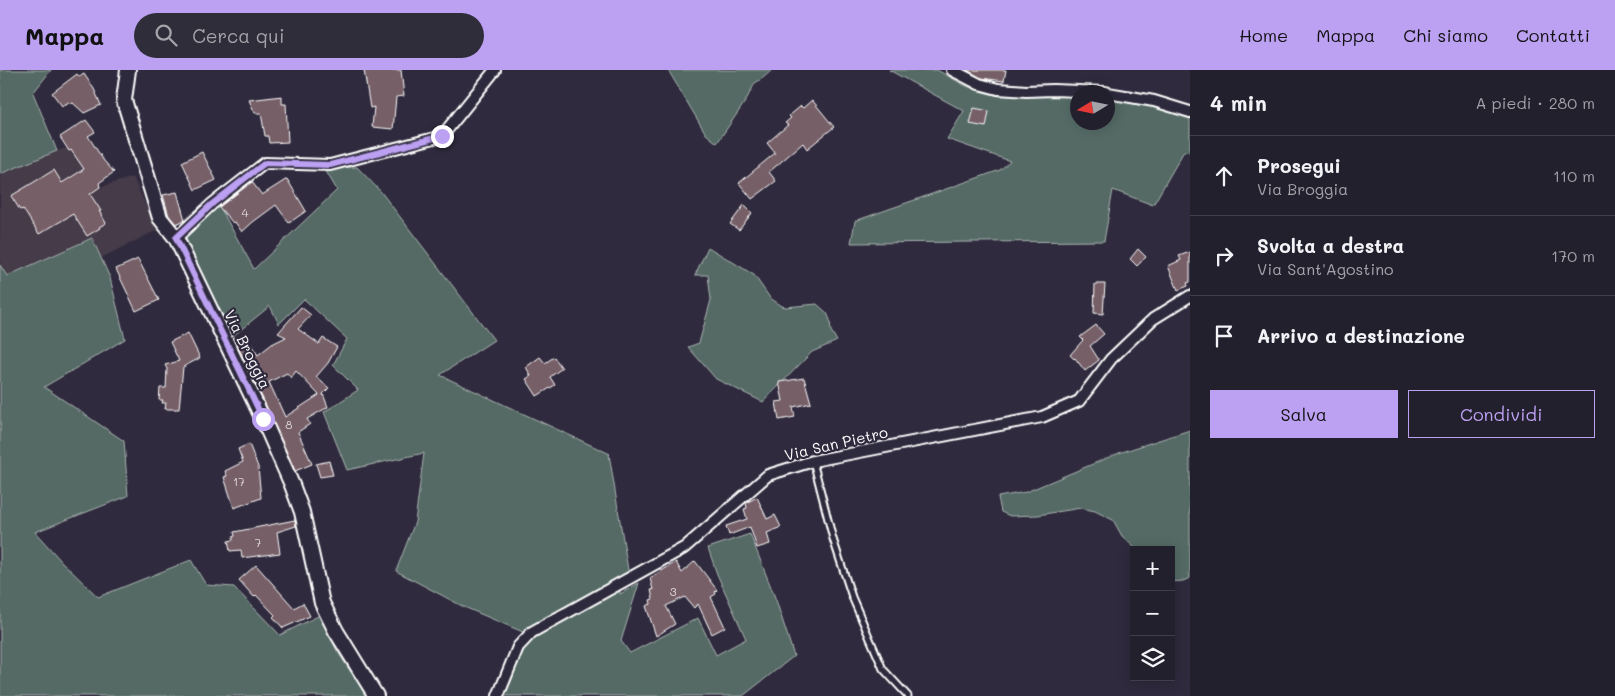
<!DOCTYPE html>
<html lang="it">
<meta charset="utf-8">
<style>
:root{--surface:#23202e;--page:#2f2d3a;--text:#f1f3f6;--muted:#a3a3aa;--line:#403e4a;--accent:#bca0f2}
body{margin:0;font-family:Mali,sans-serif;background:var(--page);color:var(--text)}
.controls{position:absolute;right:15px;bottom:15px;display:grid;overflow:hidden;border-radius:0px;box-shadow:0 2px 12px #0003}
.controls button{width:45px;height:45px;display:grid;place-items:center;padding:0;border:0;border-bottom:1px solid var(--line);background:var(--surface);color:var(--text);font:25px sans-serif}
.compass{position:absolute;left:1070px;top:15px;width:45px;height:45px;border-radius:50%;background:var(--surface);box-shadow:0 2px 12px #0003;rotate:260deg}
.stop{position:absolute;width:15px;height:15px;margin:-11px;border:4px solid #bca0f2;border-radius:50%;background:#fff}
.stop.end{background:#bca0f2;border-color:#fff;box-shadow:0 1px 5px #0008}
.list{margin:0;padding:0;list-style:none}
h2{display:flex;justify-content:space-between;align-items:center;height:65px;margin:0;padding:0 20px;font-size:21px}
h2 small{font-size:16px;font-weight:400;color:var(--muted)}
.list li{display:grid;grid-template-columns:32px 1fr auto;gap:15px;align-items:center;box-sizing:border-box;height:80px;padding:0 20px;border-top:1px solid var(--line)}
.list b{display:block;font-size:19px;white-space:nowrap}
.list p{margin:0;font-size:16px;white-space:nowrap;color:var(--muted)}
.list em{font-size:16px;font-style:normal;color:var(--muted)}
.actions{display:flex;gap:10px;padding:15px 20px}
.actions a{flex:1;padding:11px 0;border:1px solid var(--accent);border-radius:0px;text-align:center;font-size:18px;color:var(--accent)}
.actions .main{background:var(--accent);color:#111}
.icon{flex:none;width:28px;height:28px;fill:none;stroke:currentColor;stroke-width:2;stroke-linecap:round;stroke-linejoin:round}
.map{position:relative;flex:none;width:1190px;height:626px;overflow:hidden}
header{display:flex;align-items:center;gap:30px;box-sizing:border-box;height:70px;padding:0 25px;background:var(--accent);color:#111}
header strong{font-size:24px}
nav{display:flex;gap:28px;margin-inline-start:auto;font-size:18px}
.search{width:350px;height:45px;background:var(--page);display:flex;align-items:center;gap:12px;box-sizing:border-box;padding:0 18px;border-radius:28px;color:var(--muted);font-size:19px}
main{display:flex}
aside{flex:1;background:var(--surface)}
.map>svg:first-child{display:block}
.built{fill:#453a4a}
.green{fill:#546a65;stroke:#aab4b2}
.building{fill:#775f67;stroke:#fff;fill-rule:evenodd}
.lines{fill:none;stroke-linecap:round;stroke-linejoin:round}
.lane-casing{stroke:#fff;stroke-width:9}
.street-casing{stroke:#fff;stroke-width:14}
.secondary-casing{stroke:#fff;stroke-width:18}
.lane{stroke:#2f2a3d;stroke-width:5}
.street{stroke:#2f2a3d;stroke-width:10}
.secondary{stroke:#2f2a3d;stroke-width:14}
.route{stroke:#bca0f2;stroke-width:6}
.labels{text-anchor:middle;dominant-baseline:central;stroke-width:4.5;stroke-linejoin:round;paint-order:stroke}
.number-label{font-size:12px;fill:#ddd7d9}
.street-label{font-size:15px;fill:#fff;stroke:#2f2a3d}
</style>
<header>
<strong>Mappa</strong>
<div class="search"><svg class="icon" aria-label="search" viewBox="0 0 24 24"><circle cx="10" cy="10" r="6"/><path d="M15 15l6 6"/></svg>Cerca qui</div>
<nav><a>Home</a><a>Mappa</a><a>Chi siamo</a><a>Contatti</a></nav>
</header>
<main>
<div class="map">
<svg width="1190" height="626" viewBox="0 0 1190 626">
<rect width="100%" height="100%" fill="#2f2a3d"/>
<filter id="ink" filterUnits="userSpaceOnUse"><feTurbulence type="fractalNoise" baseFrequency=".02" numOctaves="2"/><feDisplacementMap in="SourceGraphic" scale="10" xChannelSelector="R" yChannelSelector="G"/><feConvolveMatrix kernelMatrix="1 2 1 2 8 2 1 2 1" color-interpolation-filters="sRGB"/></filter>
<g filter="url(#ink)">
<path class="built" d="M82,73L91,100L100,117L133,107L157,160L101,188L91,168L6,206L0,195V104L57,81Z"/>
<g class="green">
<path d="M0,0H51L33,23L57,81L0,104Z"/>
<path d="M668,0H772L763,8L755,13L745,32L717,73L706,64Z"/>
<path d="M889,0H937L964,15L979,21L999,26L1017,23H1077L1078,52H1108V26L1158,35L1190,45V82L1184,81L1153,135L1113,120L1104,171L851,173L855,151L1000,100L1010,91L947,69L964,41Z"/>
<path d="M357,97L381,122L494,270L440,305L610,384H609L630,512L620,518V524L639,513L621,571L630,583L698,548L716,585L746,569L717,504L708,478L750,464L776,530L794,586L743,626H499L517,590L528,574L523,562L464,537L396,501L415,452L424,383L347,400L324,342L358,320L333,295L347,269L304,229L279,254L270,236L228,270L175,166L216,130L254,199L337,120L324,98Z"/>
<path d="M92,168L110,208L125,269L44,317L124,371L128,426L35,462L62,492L98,527L191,490L206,515L234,517L280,565L320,545L337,581L367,626H0V195L7,206Z"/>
<path d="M708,177L754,205L770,228L782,236L786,237L817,234L827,243L830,250L831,261L837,271L812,282L763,332L716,309L688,277L699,273L711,230L708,205H695Z"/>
<path d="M1190,360V508L1183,511L1171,512V480H1137L1122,466L1113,450L1095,441L1081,438L1038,445L1010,446L1001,442L998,427L1026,422L1119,383Z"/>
</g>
<g class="building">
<path d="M364,0H401L404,26L396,27L393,59L372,57L374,37L370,38Z"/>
<path d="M967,0H1006L1004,11L981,8Z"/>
<path d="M77,4L79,7L84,4L94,19L101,35L84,43L73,33L71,34L69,32L62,36L52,23Z"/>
<path d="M282,26V34H286L288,72L269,73L268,66H265L261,43H255L249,30Z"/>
<path d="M812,30L834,57L807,79L803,73L769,102L776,111L752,129L739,113L775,83L767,73L788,55L785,53L791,48L789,46L801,36L803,38Z"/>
<path d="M974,38L989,41L986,57L970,54Z"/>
<path d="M86,50L95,62L88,66L104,91L114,102L99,113L100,117L90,124L101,141H99L106,153L99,157L100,158L87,166L73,144L39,164L23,139L20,140L11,126L54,100L62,113L84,99L71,80L69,81L60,67Z"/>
<path d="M202,82L216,110L195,120L182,92Z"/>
<path d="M287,109L306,141L289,153L276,135L253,152L242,162L235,152L233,153L219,137L252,112L262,125Z"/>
<path d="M177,122L185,150L176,154L169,146L163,125Z"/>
<path d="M744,135L752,143L739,160L730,154Z"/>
<path d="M1138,179L1146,187L1137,196L1130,189Z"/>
<path d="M1190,182V212L1187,213L1188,216L1178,220L1168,196L1181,190L1179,186Z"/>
<path d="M138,189L159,230L136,241L116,199Z"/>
<path d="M1095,214H1105L1103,244L1094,243Z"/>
<path d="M301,237L311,245L298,259L319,274L323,268L337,277L328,293L316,307L329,318L323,324L328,337L307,349L310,354L298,362L312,394L295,401L254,310L259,308L242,286L236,272L245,266L258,285L272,274L286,267L278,263ZM296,301L319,325L285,347L269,312L287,303L291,308Z"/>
<path d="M1096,255L1104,264L1090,276L1099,290L1085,301L1075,288L1074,289L1070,285L1083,270L1080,267Z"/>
<path d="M188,263L200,288L183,297L179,339H165L166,333H162L163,330H159L160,318H166L167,299L165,295L179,291L170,272Z"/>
<path d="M540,287L545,293L554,287L562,298L550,307L555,315L537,326L526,309L531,306L526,297Z"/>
<path d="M804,308L811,333L793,337L795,347L779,350L776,332L783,331L779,312Z"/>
<path d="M249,374L258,397L261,428L234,438L224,407L227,406L225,401L243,392L238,379Z"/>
<path d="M329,391L333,405L320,407L316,394Z"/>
<path d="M757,427L767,449L775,445L781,457L767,463L770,474L757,478L750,457L729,465L726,456L747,449L744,439L747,438L746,433Z"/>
<path d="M295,450L296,456L277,462L280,483L242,488L241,480L230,481L228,471L233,470V467L235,466L234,462Z"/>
<path d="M695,491L717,520L715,522L716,524L711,527L725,557L712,564L698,534L694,538L685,527L666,536L675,554L656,566L646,536L651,534L650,530L653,529L651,520H653L650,508L676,492L682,503Z"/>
<path d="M256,495L294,538L303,533L310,546L283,558L273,547L275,545L256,525L254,527L239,510Z"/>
</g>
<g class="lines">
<g class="lane-casing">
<path id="lane" d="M813,391L833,469L852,527L883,599L908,626"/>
</g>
<g class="street-casing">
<g id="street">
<path d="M952,0L979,14L998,19L1026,21L1053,20L1106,22"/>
<path d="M1108,23L1154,31L1190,42"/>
<path d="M176,168L212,134L265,93L330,95L442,66L495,0"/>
<path d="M498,626L518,577L532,562L684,478L768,405L813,391L1042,347L1079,331L1111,289L1153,249L1190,226"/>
</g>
</g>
<g class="secondary-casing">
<path id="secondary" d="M128,0L124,30L160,148L176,168L263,349L292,415L302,442L322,533L336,561L376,626"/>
</g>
<use href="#lane" class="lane"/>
<use href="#street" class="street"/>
<use href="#secondary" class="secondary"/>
</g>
</g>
<g class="lines" filter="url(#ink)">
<path class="route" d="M263,349L176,168L212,134L265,93L330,95L442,66"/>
</g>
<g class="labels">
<g class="number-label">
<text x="245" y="142">4</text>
<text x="289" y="354">8</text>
<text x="239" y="411">17</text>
<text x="258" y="472">7</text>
<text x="673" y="521">3</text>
</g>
<g class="street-label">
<text transform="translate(248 279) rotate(64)">Via Broggia</text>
<text transform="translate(836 373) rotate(-13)">Via San Pietro</text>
</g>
</g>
</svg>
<div class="controls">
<button>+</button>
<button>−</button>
<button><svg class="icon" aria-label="layers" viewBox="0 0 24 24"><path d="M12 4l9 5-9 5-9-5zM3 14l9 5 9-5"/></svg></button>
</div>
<svg class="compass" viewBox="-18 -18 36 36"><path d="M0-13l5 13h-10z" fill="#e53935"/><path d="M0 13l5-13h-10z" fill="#a3a3aa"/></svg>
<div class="stop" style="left:263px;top:349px"></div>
<div class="stop end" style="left:442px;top:66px"></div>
</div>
<aside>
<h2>4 min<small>A piedi · 280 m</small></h2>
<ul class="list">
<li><svg class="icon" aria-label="ahead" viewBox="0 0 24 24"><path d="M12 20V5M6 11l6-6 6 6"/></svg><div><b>Prosegui</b><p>Via Broggia</p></div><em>110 m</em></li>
<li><svg class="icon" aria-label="right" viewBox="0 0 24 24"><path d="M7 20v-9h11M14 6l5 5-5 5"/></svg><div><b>Svolta a destra</b><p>Via Sant'Agostino</p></div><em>170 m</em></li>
<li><svg class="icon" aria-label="arrive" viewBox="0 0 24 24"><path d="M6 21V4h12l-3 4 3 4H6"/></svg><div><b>Arrivo a destinazione</b></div></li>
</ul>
<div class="actions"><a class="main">Salva</a><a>Condividi</a></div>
</aside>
</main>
